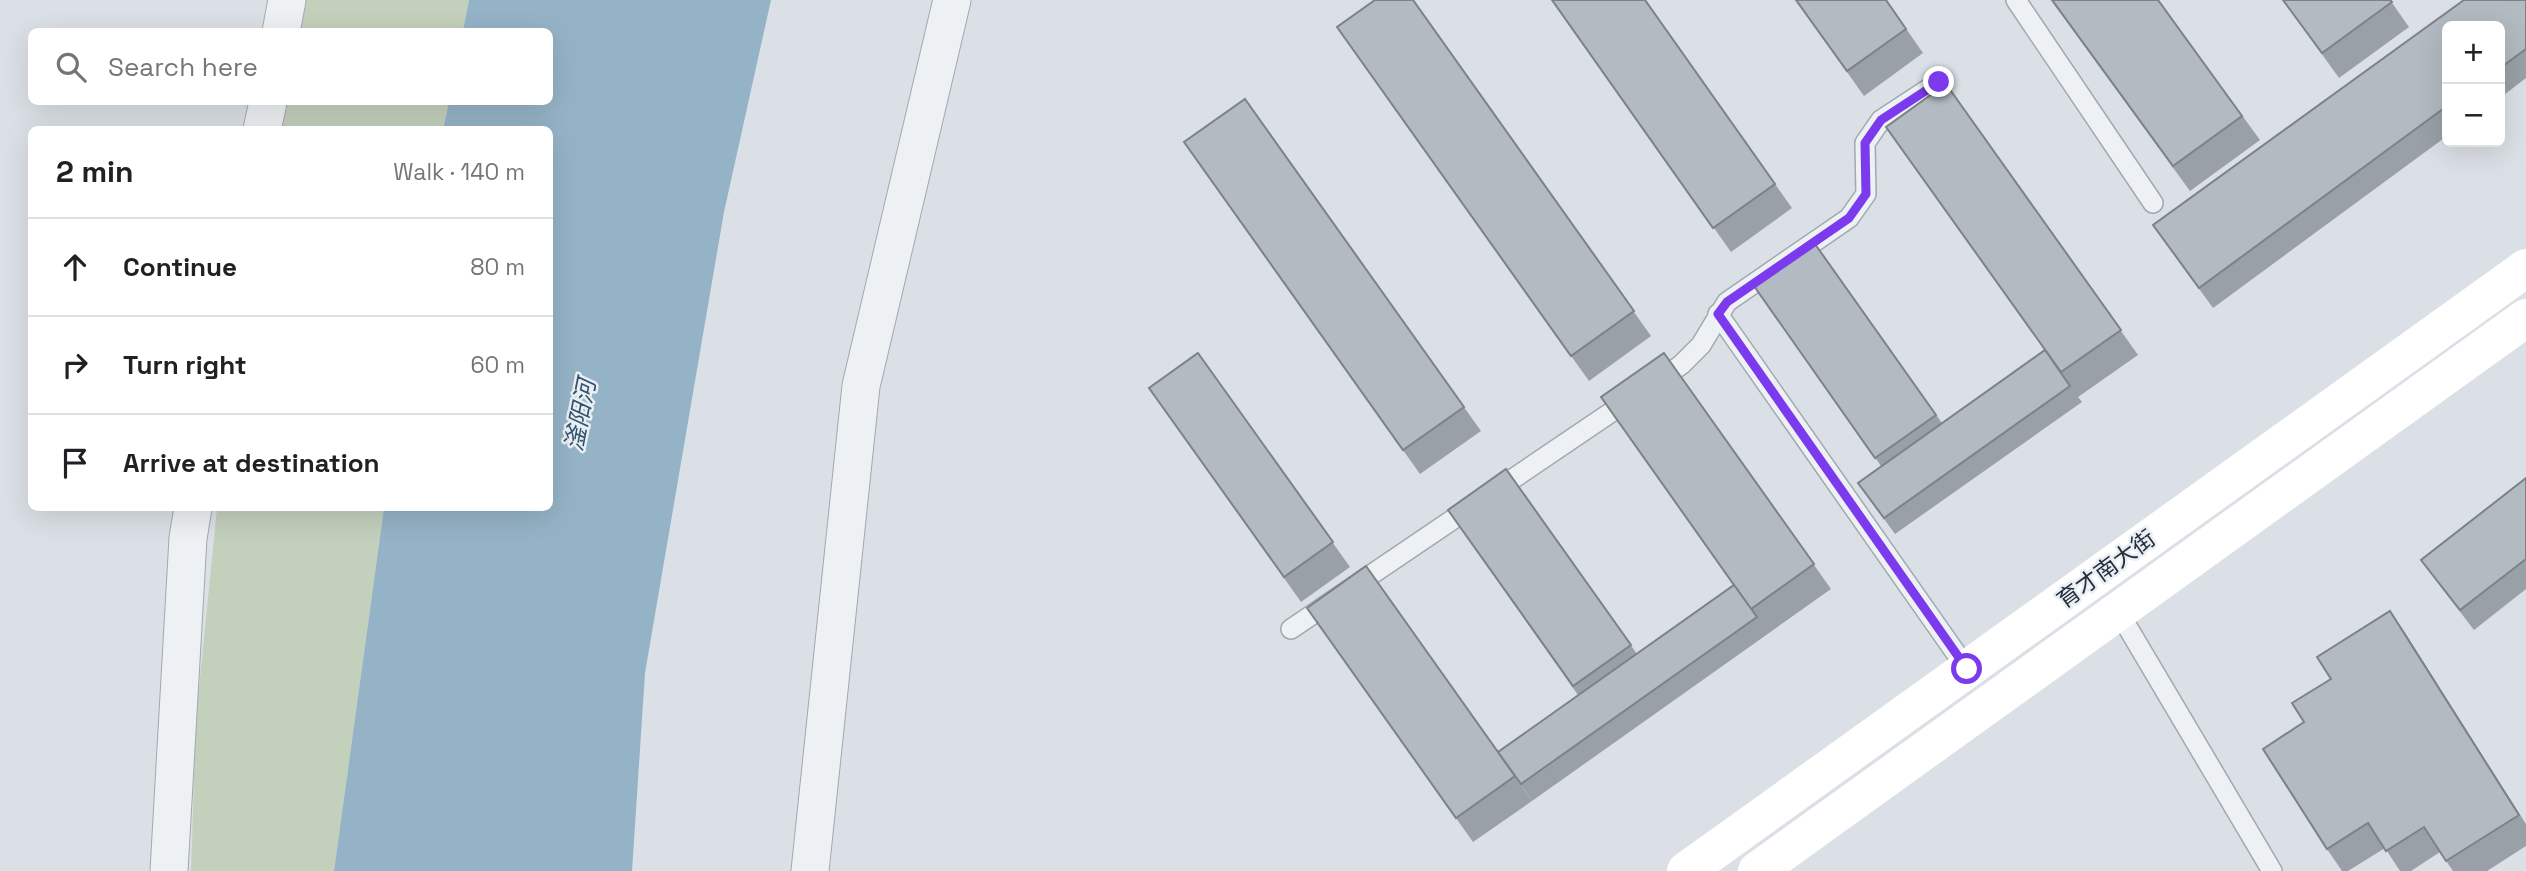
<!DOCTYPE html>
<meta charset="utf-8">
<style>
:root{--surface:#fff;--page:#f6f6f6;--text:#202124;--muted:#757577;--line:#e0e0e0}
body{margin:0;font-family:"Space Grotesk","Noto Sans SC",sans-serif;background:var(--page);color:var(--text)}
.controls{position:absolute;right:21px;top:21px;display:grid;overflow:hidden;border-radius:10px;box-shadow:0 7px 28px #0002}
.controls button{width:63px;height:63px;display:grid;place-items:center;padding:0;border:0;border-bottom:2px solid var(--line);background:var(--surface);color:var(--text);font:35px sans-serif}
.stop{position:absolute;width:21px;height:21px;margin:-16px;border:5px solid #7c3aed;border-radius:50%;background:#fff}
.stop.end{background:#7c3aed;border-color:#fff;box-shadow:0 2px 7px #0008}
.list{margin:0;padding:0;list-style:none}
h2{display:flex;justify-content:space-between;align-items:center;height:91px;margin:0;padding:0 28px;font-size:30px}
h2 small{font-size:23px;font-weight:400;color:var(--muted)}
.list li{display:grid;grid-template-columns:46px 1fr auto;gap:21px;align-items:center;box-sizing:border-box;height:98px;padding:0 28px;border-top:2px solid var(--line)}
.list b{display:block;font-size:26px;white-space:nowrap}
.list em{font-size:23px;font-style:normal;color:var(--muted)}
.icon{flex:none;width:38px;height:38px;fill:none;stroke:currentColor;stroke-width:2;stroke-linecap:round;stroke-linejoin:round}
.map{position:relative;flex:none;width:2526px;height:871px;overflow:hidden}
.search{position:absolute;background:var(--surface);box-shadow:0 7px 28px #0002;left:28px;top:28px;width:525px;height:77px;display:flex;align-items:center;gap:18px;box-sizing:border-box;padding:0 24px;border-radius:10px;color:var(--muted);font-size:26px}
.panel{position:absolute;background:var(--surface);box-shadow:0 7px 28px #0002;left:28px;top:126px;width:525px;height:385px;border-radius:10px}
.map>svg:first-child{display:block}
.green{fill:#c3d0bc}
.water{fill:#95b3c7}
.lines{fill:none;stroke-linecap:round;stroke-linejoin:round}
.lane-casing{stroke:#a1a8b0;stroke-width:22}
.street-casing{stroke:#a1a8b0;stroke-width:39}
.lane{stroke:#eef1f4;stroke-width:19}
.street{stroke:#eef1f4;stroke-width:37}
.secondary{stroke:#fff;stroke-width:38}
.wall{fill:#99a0a7}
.shaded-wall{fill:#7d8288}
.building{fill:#b2bac2;stroke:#7d8288;stroke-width:2}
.route{stroke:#7c3aed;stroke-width:9}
.labels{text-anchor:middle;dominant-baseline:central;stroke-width:5;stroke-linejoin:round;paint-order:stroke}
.street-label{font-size:23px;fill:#25303c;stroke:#eaeff4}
.water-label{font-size:24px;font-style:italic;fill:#30536f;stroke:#eaeff4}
</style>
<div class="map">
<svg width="2526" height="871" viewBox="0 0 2526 871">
<rect width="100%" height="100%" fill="#dbe0e6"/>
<g class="green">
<path d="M301,0H469L463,31L296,32Z"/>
<path d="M284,102H449L443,129L280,130Z"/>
<path d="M217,508H384L334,871H191L196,718Z"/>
</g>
<path class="water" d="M469,0H771L724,212L645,673L632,871H334L384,508H550V130L443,129L449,102H550V32L463,31Z"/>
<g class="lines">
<g class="lane-casing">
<g id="lane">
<path d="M2016,0L2153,203"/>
<path d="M1718,314L1967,669"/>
<path d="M2118,611L2272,871"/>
<path d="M1291,629L1681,365L1701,345L1727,302L1849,218L1866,194L1865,143L1881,120L1939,82"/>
</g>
</g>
<g class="street-casing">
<g id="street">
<path d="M281,32L287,0"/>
<path d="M262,130L268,102"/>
<path d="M169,871L188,538L193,508"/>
<path d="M810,871L861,386L952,0"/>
</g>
</g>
<use href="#lane" class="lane"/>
<use href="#street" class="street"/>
<g class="secondary">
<path d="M1686,871L2526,268"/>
<path d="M1757,871L2526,318"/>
</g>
</g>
<g class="wall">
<path d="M1413,0L1651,336L1589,381L1337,27Z"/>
<path d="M1552,0H1645L1792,208L1731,252Z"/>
<path d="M1796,0H1886L1923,53L1864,96Z"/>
<path d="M2051,0H2158L2260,140L2190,191Z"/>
<path d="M2283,0H2390L2409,27L2339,78Z"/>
<path d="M2464,0H2526V78L2500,98V26H2447V136L2213,308L2153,225Z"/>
<path d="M1946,84L2138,355L2078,397L2082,402L1895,534L1858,483L1881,466L1754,286L1815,244L1942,423L2045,350Z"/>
<path d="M1245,99L1481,431L1420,474L1184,142Z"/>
<path d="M1198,353L1350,567L1301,602L1149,388Z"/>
<path d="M1664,353L1831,589L1532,801L1498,752L1578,695L1448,510L1506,469L1637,654L1734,585Z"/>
<path d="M2526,478V589L2474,630L2435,579L2421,560Z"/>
<path d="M1366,566L1532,801L1473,842L1307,608Z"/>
<path d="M2390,611L2407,636L2526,824V846L2487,871H2453L2440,852L2411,871H2400L2385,848L2348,871H2342L2327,849L2304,722L2331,679Z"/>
</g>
<path class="shaded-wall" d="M2390,611L2407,636L2526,826L2519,815Z"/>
<g class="building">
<path d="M1375,0H1413L1634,311L1571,356L1337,27Z"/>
<path d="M1552,0H1645L1775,184L1713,228Z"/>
<path d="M1796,0H1886L1906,29L1847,71Z"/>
<path d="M2052,0H2158L2242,116L2173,166Z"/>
<path d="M2283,0H2390L2392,2L2322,53Z"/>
<path d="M2464,0H2526V49L2500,68V26H2447V106L2199,288L2153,225Z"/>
<path d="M1946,84L2121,330L2061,372L1886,127Z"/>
<path d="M1245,99L1464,407L1403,450L1184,142Z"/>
<path d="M1815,244L1936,415L1875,458L1754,286Z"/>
<path d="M2045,350L2070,386L1884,518L1858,483Z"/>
<path d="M1198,353L1333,542L1284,577L1149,388Z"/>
<path d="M1664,353L1814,564L1751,609L1601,397Z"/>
<path d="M1506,469L1631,645L1573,686L1448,510Z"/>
<path d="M2526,478V559L2460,610L2421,560Z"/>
<path d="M1366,566L1515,776L1456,818L1307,608Z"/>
<path d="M1734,585L1757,617L1521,784L1498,752Z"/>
<path d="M2390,611L2519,815L2446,861L2424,827L2386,851L2368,823L2327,849L2263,749L2304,722L2292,703L2331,679L2317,657Z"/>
</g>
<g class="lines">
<path class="route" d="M1939,82L1881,120L1865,143L1866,194L1849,218L1727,302L1718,314L1967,669"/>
</g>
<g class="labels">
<g class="street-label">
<text transform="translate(2106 569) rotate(-36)">育才南大街</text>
</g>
<g class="water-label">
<text transform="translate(580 415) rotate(-79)">滏阳河</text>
</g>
</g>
</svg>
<div class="controls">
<button>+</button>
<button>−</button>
</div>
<div class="stop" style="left:1967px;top:669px"></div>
<div class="stop end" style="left:1939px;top:82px"></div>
<div class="search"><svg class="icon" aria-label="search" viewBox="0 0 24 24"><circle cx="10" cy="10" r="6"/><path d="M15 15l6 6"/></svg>Search here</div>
<section class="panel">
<h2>2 min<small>Walk · 140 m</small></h2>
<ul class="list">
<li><svg class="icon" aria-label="ahead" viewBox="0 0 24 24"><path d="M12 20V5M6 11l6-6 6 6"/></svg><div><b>Continue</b></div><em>80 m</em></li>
<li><svg class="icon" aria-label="right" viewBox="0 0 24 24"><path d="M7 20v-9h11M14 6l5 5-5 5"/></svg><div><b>Turn right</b></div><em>60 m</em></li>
<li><svg class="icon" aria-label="arrive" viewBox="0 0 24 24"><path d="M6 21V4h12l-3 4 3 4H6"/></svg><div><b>Arrive at destination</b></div></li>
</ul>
</section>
</div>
